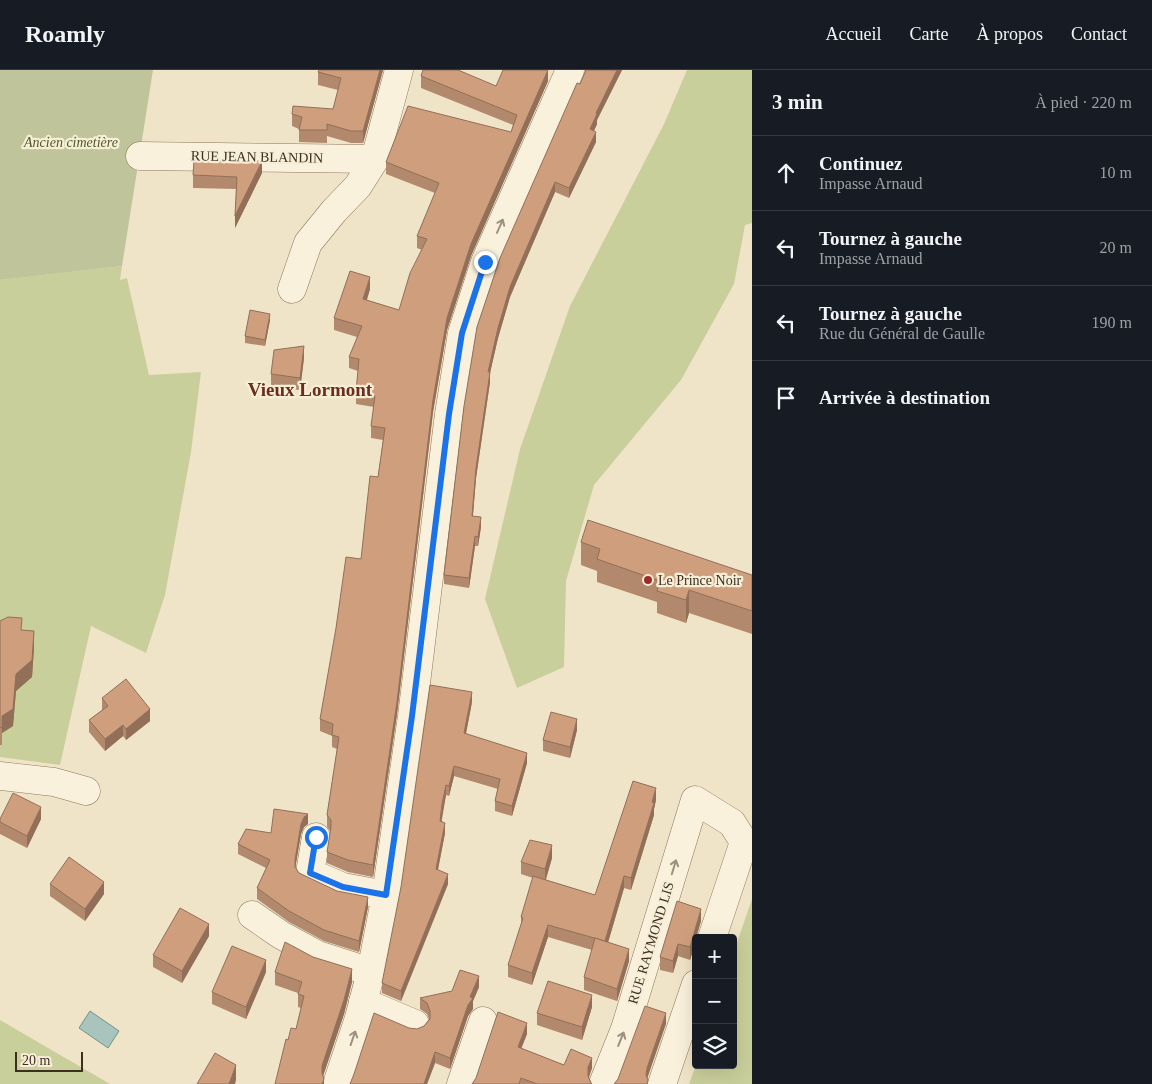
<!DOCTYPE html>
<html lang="fr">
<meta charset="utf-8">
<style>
:root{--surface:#171b24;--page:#20242c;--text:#f1f3f6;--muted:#9ea1a6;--line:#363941}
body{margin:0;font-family:Georgia,serif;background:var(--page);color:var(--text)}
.controls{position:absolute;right:15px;bottom:15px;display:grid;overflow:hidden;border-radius:5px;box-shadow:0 5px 20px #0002}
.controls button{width:45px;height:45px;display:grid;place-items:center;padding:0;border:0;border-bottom:1px solid var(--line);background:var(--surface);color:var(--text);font:25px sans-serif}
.scale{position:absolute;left:15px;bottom:12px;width:68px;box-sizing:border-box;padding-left:5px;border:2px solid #3d2e20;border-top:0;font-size:14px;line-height:18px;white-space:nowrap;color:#3d2e20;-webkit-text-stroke:4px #f7eed8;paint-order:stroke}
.stop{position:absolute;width:15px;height:15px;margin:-11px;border:4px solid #1a73e8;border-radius:50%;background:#fff}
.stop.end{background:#1a73e8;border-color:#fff;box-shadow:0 1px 5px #0008}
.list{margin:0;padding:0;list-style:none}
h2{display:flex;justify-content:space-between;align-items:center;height:65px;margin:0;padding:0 20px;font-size:21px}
h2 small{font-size:16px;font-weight:400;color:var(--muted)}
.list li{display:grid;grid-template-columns:32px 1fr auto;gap:15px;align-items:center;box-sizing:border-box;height:75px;padding:0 20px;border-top:1px solid var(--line)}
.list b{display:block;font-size:19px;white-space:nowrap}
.list p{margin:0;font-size:16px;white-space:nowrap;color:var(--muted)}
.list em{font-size:16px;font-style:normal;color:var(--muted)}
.icon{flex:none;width:28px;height:28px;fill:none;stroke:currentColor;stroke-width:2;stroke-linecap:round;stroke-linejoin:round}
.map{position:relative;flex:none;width:752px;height:1014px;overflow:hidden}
header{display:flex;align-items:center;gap:30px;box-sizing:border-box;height:70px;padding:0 25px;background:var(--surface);border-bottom:1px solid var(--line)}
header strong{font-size:24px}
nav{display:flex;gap:28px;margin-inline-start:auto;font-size:18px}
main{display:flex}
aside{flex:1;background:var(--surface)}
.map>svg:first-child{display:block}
.green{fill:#c9cf9b}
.cemetery{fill:#bfc49a}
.water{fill:#a9c4bc;stroke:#6f938a}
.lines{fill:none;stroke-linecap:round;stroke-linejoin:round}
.minor-casing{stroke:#8d765c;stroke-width:29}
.minor{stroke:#faf1dc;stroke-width:28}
.wall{fill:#b2896c}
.shaded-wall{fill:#916f58}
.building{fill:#cf9f7d;stroke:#916f58}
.oneway{stroke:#9c907e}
.route{stroke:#1a73e8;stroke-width:6}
.poi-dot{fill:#9e2a2b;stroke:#f7eed8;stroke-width:2}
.labels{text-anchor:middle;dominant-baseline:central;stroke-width:4.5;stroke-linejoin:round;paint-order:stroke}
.park-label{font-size:14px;font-style:italic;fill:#4d5a26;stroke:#f7eed8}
.street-label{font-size:14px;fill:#3d2e20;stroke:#f7eed8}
.poi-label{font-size:14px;fill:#3d2e20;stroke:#f7eed8;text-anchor:start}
.district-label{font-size:19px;font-weight:bold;fill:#6b2e1e;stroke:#f7eed8}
</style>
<header>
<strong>Roamly</strong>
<nav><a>Accueil</a><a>Carte</a><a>À propos</a><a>Contact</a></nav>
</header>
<main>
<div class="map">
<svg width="752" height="1014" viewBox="0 0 752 1014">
<rect width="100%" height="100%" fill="#f0e4c8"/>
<g class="green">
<path d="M687,0H752V153L745,155L734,214L681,310L594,415L566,511L564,597L517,618L485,529L520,379L570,236L664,54Z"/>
<path d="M122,196L120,210L127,208L149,305L201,302L191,382L165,525L146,583L91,556L60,695L0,687V210Z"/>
<path d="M752,829V1014H689L696,995H733V884Z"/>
<path d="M0,950L110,1014H0Z"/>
</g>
<path class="cemetery" d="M0,0H153L122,196L0,210Z"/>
<path class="water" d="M90,941L119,961L108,978L79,958Z"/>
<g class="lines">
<g class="minor-casing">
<g id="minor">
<path d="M140,86L375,89L399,0"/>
<path d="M292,219L308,173L334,141L358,116L375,89"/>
<path d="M0,706L54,712L86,721"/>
<path d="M316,767L310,803L343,817L386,825"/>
<path d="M252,845L281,865L318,885L371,902"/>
<path d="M363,932L415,954"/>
<path d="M337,1014L359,948L371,902L386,825L412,646L449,344L462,263L485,192L570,0"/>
<path d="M461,1014L483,951"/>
<path d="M603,1014L625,959L695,730L732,753L744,772L712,868"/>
<path d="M662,1014L696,914"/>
</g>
</g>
<use href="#minor" class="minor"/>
</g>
<g class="wall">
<path d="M383,0L363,73H351L327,66V73L299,72V59L292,56V44L333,39L338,20L318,15V2Z"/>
<path d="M548,0V11L471,186L447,260L433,342L397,644L373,807L348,802L327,793V782L331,762L327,757V745L337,679L332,677V666L320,661V649L361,489L378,407L383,370L371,368V356L374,337L356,334V322L358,301L349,298V287L357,267L334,260V248L370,219L367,230L399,240L422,180L417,178V166L435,123L386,104V92L511,62L513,55L421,18V6L496,16Z"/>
<path d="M586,0H622L597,50V54L594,61L596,72L569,128L555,122L510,227L498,268L490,302V312L476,408L473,446L481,457L478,476H475L469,518L444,514V505L464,336L580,14Z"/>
<path d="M262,103L235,158L236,119L193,118V105Z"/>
<path d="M270,250L265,276L245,273V266Z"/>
<path d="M304,288L300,320L271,317V304Z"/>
<path d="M581,472L752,505V564L689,543L686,553L657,543V532L597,512V501L581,495Z"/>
<path d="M0,551L22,560L34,578L32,607L16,621L13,656L2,663V675H0Z"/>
<path d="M102,628L150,651L126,670L123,666L105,681L89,662V650L102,640Z"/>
<path d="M472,632L466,664L527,693L512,746L495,741V731L498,719L454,706L449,726L446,725L442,744L441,752L445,763L438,800L448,814L401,931L382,923V913Z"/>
<path d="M577,660L570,688L543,681V670Z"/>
<path d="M656,730L654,739V745L631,820L624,818L608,872L629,891L617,931L584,920V907L592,880L548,867L532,915L508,907V895L521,855V847L533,808L521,804V792L552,788L546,810L595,825Z"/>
<path d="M0,749H41L27,778L0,764Z"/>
<path d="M308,754L304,757L301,764L295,797L299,803L368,837L359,882L324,871L289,852L257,829V818L266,798L238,784V774L271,763Z"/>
<path d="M50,814L104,824L85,851L50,826Z"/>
<path d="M701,851L696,868V870L690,890L678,886L673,903L660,900V887Z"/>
<path d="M209,866L182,913L153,897V885Z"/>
<path d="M266,902L246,949L212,934V922Z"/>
<path d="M275,902L352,912L344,944L323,1006L324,1014L288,970L296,959L301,938L298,937V923L275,915Z"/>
<path d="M479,917L473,931V939L468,946L450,999L435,993L427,1014H350L409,958L417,959L424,956L429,949L427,944L420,939V928Z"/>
<path d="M592,937L582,970L537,955V943Z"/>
<path d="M527,964L521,978L564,995L592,998L589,1008L592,1014H472Z"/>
</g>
<g class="shaded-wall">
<path d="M380,0H383L363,73V61Z"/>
<path d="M548,0V11L471,186L447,260L433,342L397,644L373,807V795L433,330L447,248L471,174Z"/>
<path d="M617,0H622L597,50V54L590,69V59L596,43Z"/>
<path d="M596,62V72L569,128V118Z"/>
<path d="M262,91V103L235,158V146Z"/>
<path d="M555,112V122L510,227L498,268L488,312V302L498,258L510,217Z"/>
<path d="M370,207V219L363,241V229Z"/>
<path d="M270,244V250L265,276V270Z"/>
<path d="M304,276V288L300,320V308Z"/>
<path d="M490,302V312L476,408L472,456V446L476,398Z"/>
<path d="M481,447V457L478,476V467Z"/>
<path d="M475,466V476L469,518V508Z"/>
<path d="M689,520V543L686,553V530Z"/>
<path d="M34,561V578L32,607L16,621L13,656L2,663V675V646L16,604Z"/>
<path d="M472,622V632L464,673V663Z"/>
<path d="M150,639V651L126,670V659Z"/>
<path d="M577,649V660L570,688V677Z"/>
<path d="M123,655V666L105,681V669Z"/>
<path d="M527,683V693L512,746V736Z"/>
<path d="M454,696V706L449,726V716Z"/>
<path d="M446,715V725L440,761V751Z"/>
<path d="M656,718V730L654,739V745L631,820V808Z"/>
<path d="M41,737V749L27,778V766Z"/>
<path d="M308,744V754L304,757L301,764L295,800V790L301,754L304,747Z"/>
<path d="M445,753V763L436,809V799Z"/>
<path d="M552,775V788L545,811V799Z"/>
<path d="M448,804V814L401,931V921Z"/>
<path d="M624,806V818L605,883V871Z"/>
<path d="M104,812V824L85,851V839Z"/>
<path d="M368,827V837L359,882V871Z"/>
<path d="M701,839V851L696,868V870L690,890V877Z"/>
<path d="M209,854V866L182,913V901Z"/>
<path d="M548,855V867L532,915V903Z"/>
<path d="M678,874V886L673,903V891Z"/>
<path d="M629,879V891L617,931V919Z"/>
<path d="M266,890V902L246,949V937Z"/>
<path d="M352,899V912L344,944L322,1009H324V1014H322V996Z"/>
<path d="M479,906V917L473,931V939L468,946L450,999V988L470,927Z"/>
<path d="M592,925V937L582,970V957Z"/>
<path d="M666,943V954L647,1009L646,1005L647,998Z"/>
<path d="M527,953V964L518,987V977Z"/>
<path d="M435,982V993L427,1014H424Z"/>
<path d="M592,988V998L588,1008V997Z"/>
<path d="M236,995V1010L235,1014H229Z"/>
</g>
<g class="building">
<path d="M319,0H380L363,61H351L327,54V60H299L302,47L292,44L293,36L333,39L341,8L318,2Z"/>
<path d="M423,0H458L496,16L503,0H548L471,174L447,248L433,330L397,632L373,795L348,790L327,782L331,757V750L327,745L339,667L332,665L333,654L320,649L336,558L346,487L361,489L370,406L378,407L385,358L371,356L375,326L356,322L359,289L349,287L362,256L334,248L350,201L370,207L363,229L399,240L410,203L427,169L417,166L439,113L386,92L408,36L511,62L517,45L421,6Z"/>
<path d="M586,0H617L596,43L597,44L590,59L596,62L569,118L555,112L510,217L498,258L488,302H490L476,398L472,446L481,447L478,467L475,466L469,508L444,505L464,336L477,257L500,188L577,13L580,14Z"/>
<path d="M194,90L262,91L235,146L237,107L193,105Z"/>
<path d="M250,240L270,244L265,270L245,266Z"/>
<path d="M304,276L300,308L271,304L274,280Z"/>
<path d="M588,450L752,505V541L689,520L686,530L657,521L660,511L597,489L600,479L581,472Z"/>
<path d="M8,547L22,548L21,560L34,561L32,590L16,604L13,639L2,646V658L0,657V551Z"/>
<path d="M126,609L150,639L126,659L123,655L105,669L89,650L108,636L102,628Z"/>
<path d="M430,615L472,622L464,663L527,683L512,736L495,731L500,709L454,696L449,716L446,715L442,734L440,751L445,753L436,799L448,804L401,921L382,913L401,817Z"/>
<path d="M551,642L577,649L570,677L543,670Z"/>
<path d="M633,711L656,718L652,732L654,733L631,808L624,806L605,871L548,855L532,903L508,895L523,848L521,847L533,806L595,825Z"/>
<path d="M13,723L41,737L27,766L0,752V749Z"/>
<path d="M274,739L308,744L304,747L301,754L295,790V797L299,803L337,821L368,827L359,871L324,860L289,841L257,818L270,790L238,774L246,759L271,763Z"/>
<path d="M530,770L552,775L545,799L521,792Z"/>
<path d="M69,787L104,812L85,839L50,814Z"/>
<path d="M677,831L701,839L690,877L678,874L673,891L660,887Z"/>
<path d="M180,838L209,854L182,901L153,885Z"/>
<path d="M595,868L629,879L617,919L584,907Z"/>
<path d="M285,872L313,887L352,899L344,930L322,996V1003L324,1009L322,1014H275L286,969L288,970L291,958L296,959L304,926L298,924L302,912L275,902Z"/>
<path d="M232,876L266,890L246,937L212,922Z"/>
<path d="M460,900L479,906L470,927L473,928L468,935L450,988L435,982L424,1014H350L354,1004L374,943L409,958L417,959L424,956L430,949V941L427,933L420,928L452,921Z"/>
<path d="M548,911L592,925L582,957L537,943Z"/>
<path d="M645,936L666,943L647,998L646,1005L648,1010L647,1014H614L618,1009Z"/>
<path d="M498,942L527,953L518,977L564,995L571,979L592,988L588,997V1006L591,1013L592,1014H537L521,1008L519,1014H472L476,1008Z"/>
<path d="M215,983L236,995L229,1014H197Z"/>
</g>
<defs><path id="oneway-shaft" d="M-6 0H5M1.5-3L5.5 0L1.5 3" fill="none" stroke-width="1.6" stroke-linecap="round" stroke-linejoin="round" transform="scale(1.25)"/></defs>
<g class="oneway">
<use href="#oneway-shaft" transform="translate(500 156) rotate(-66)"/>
<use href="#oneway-shaft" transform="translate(674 797) rotate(-73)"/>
<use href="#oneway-shaft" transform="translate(353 968) rotate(-71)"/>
<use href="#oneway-shaft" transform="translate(621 969) rotate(-68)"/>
</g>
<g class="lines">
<path class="route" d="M316,767L310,803L343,817L386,825L412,646L449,344L462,263L485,192"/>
</g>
<circle class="poi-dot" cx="648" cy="510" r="5"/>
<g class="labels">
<g class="park-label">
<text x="71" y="72">Ancien cimetière</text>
</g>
<g class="street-label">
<text transform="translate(257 87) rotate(1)">RUE JEAN BLANDIN</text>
<text transform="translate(651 873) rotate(-73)">RUE RAYMOND LIS</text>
</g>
<g class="poi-label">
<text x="658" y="510">Le Prince Noir</text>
</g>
<g class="district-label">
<text x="310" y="319">Vieux Lormont</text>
</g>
</g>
</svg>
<div class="controls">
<button>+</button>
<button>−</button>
<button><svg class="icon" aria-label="layers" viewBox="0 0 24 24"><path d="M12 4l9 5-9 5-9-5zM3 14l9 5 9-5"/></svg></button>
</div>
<div class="scale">20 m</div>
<div class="stop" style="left:316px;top:767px"></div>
<div class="stop end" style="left:485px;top:192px"></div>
</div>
<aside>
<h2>3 min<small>À pied · 220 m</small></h2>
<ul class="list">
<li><svg class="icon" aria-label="ahead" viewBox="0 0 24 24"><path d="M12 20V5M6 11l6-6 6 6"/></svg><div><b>Continuez</b><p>Impasse Arnaud</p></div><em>10 m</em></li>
<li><svg class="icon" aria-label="left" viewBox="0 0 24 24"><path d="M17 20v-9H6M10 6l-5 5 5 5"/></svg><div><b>Tournez à gauche</b><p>Impasse Arnaud</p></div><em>20 m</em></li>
<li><svg class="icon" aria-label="left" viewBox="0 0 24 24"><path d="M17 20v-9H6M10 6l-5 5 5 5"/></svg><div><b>Tournez à gauche</b><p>Rue du Général de Gaulle</p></div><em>190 m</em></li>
<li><svg class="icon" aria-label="arrive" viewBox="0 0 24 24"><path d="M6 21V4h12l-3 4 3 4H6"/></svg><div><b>Arrivée à destination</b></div></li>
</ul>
</aside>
</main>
